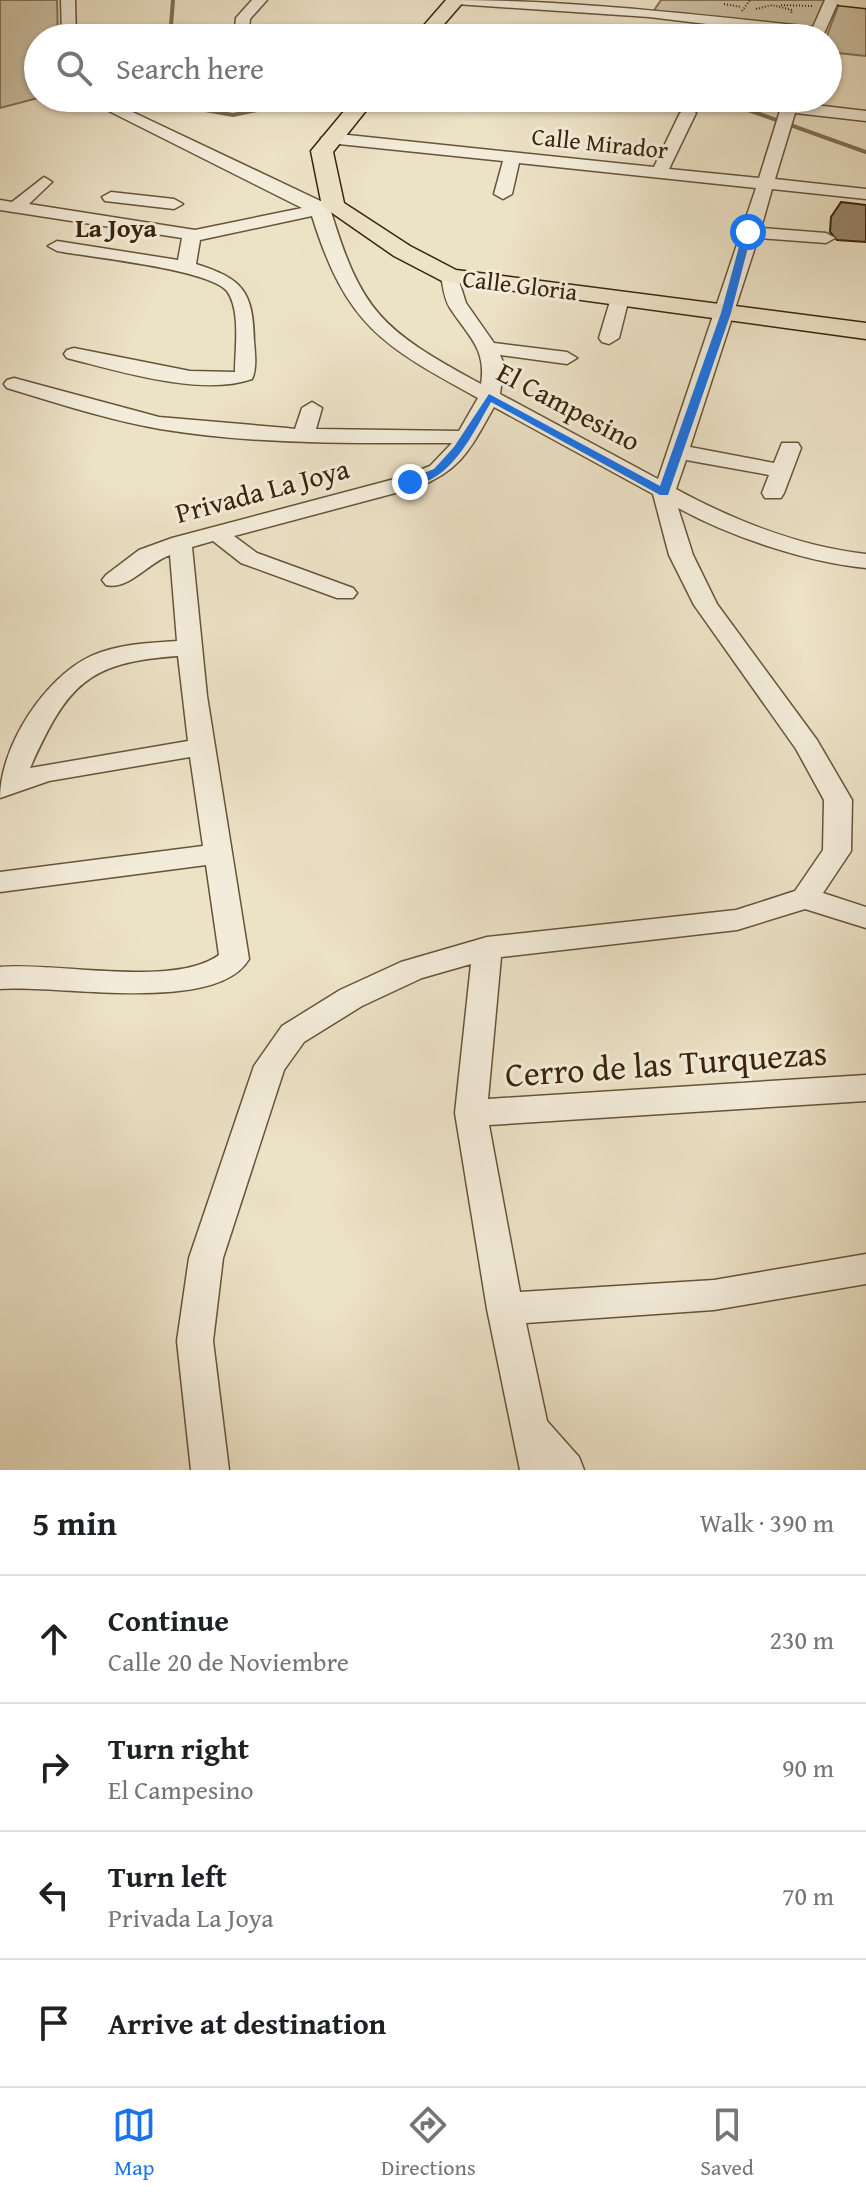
<!DOCTYPE html>
<meta charset="utf-8">
<style>
:root{--surface:#fff;--page:#f2f2f2;--text:#202124;--muted:#757577;--line:#e0e0e0;--accent:#1a73e8}
body{margin:0;font-family:"Gentium Book Plus",serif;background:var(--page);color:var(--text)}
.stop{position:absolute;width:24px;height:24px;margin:-18px;border:6px solid #1a73e8;border-radius:50%;background:#fff}
.stop.end{background:#1a73e8;border-color:#fff;box-shadow:0 2px 8px #0008}
.list{margin:0;padding:0;list-style:none}
h2{display:flex;justify-content:space-between;align-items:center;height:104px;margin:0;padding:0 32px;font-size:34px}
h2 small{font-size:26px;font-weight:400;color:var(--muted)}
.list li{display:grid;grid-template-columns:52px 1fr auto;gap:24px;align-items:center;box-sizing:border-box;height:128px;padding:0 32px;border-top:2px solid var(--line)}
.list b{display:block;font-size:30px;white-space:nowrap}
.list p{margin:0;font-size:26px;white-space:nowrap;color:var(--muted)}
.list em{font-size:26px;font-style:normal;color:var(--muted)}
.icon{flex:none;width:44px;height:44px;fill:none;stroke:currentColor;stroke-width:2;stroke-linecap:round;stroke-linejoin:round}
.map{position:relative;flex:none;width:866px;height:1470px;overflow:hidden}
.search{position:absolute;background:var(--surface);box-shadow:0 2px 6px #0004;left:24px;right:24px;top:24px;height:88px;display:flex;align-items:center;gap:20px;box-sizing:border-box;padding:0 28px;border-radius:44px;color:var(--muted);font-size:30px}
.sheet{height:616px;background:var(--surface)}
nav{display:flex;justify-content:space-around;align-items:center;box-sizing:border-box;height:112px;border-top:2px solid var(--line);background:var(--surface);font-size:22px;color:var(--muted)}
nav a{display:grid;justify-items:center;gap:4px}
nav .on{color:var(--accent)}
.map>svg:first-child{display:block}
.green{fill:#cec2a6;stroke:#847358;stroke-width:2}
.lines{fill:none;stroke-linecap:round;stroke-linejoin:round}
.stream{stroke:#806f54;stroke-width:4}
.building{fill:#96876b;stroke:#392409;stroke-width:2}
.minor-casing{stroke:#665438;stroke-width:3}
.major-casing{stroke:#392409;stroke-width:3}
.path{stroke:#392409;stroke-width:2;stroke-dasharray:1 2;stroke-linecap:butt}
.minor{fill:#f3ecda;fill-rule:evenodd}
.major{fill:#ece2c6;fill-rule:evenodd}
.route{fill:#1a73e8}
.labels{text-anchor:middle;dominant-baseline:central;stroke-width:6;stroke-linejoin:round;paint-order:stroke}
.far-street-label{font-size:24px;fill:#392409;stroke:#f3ecda}
.far-neighbourhood-label{font-size:26px;font-weight:bold;fill:#392409;stroke:#f3ecda}
.street-label{font-size:28px;fill:#392409;stroke:#f3ecda}
.near-street-label{font-size:34px;fill:#392409;stroke:#f3ecda}
</style>
<div class="map">
<svg width="866" height="1470" viewBox="0 0 866 1470">
<rect width="100%" height="100%" fill="#ece2c6"/>
<filter id="stains"><feTurbulence type="fractalNoise" baseFrequency=".0025" numOctaves="4"/><feColorMatrix values="0 0 0 0 .2 0 0 0 0 .09 0 0 0 0 .02 0 0 0 .5 -.17"/></filter>
<radialGradient id="worn" r=".72"><stop offset=".6" stop-color="#630" stop-opacity="0"/><stop offset="1" stop-color="#630" stop-opacity=".3"/></radialGradient>
<g class="green">
<path d="M0,0H57L58,38H38V98L0,108Z"/>
<path d="M661,0H830L815,30L653,12Z"/>
<path d="M839,4L866,7V56L828,52L826,38Z"/>
</g>
<g class="lines">
<g class="stream">
<path d="M170,38L173,0"/>
<path d="M197,98L205,110L233,115L316,98"/>
<path d="M715,98L866,152"/>
</g>
</g>
<path class="building" d="M841,202L866,205V242L837,240L830,232L831,217Z"/>
<g class="lines">
<g class="minor-casing">
<g id="minor">
<path d="M61,0H75L76,38H62Z"/>
<path d="M252,0H267L250,19L248,38H234L236,18Z"/>
<path d="M449,0C571,0 692,14 813,27L825,0H839L822,38L649,17L456,4Z"/>
<path d="M83,98H103L329,205C361,312 380,329 481,384C487,348 467,335 450,308C444,299 443,286 441,276L444,272H456L466,303L494,343L567,352L577,358L567,364L500,355L504,364L500,394L658,479L756,188L519,163L512,194L503,199L494,194L503,161L329,143L321,138L329,133L654,167L680,113L688,108L696,113L669,169L759,178L784,98H800L798,103L866,111V121L795,113L775,179L866,189V199L772,189L761,228L826,233L835,238L826,243L758,238L690,447L774,463L782,443H798L801,448L784,493L781,498H765L762,493L769,475L686,460L676,489C733,520 801,547 866,554V568C806,562 731,537 678,508L693,555L717,604L817,740L852,800L851,851L823,893L866,907V928L805,909L737,930L501,957L488,1099L866,1075V1101L489,1125L520,1292L714,1280L866,1254V1284L714,1310L526,1323L547,1421L579,1457L584,1470H520L487,1309L455,1113L471,964L422,978L362,1006L304,1042L284,1070L223,1258L213,1341L229,1470H191L177,1341L189,1258L254,1066L282,1026L340,990L401,962L487,937L736,910L795,891L823,850L824,800L796,749L694,605L669,555L653,494L494,407C471,447 463,469 418,487L234,536L257,553L353,588L357,593L353,598H337L241,563L213,541L192,547L207,696L249,959C217,1015 57,984 0,989V967C57,962 174,988 219,955L206,865L0,892V872L203,846L190,757L49,781L0,798C0,747 44,678 91,656C118,644 148,643 177,641L170,555C149,562 128,591 106,585L102,580L106,575L139,550L172,538L402,477L430,466L452,443C355,443 256,445 160,429C108,420 57,403 7,388L4,384L7,380L14,378L159,417L287,428L295,429L302,408L312,402L322,408L316,429L459,431L478,398C383,346 346,326 312,216L200,240L196,264C243,279 253,291 254,341C255,353 257,369 252,379C201,397 119,371 67,358L64,354L67,350L74,348L190,371L235,372C235,349 241,310 227,291C209,269 89,257 57,251L48,246L57,241L178,260L182,238L0,210V200L12,202L44,177L52,182L29,204L195,230L302,208ZM178,656L188,741L30,768C67,686 86,662 178,656Z"/>
<path d="M411,98H456L458,101C448,109 421,106 411,98Z"/>
<path d="M111,192L174,199L183,204L174,209L105,201L102,197Z"/>
<path d="M620,292L629,298L619,338L609,344L602,342L599,338L611,298Z"/>
</g>
</g>
<g class="major-casing">
<g id="major">
<path d="M446,0H465L432,38H413Z"/>
<path d="M830,0H866V8L839,5Z"/>
<path d="M355,98H376L333,152L344,203L410,246L456,270L866,323V339L442,281L394,256L322,206L311,151Z"/>
</g>
</g>
<g class="path">
<path d="M724,4L741,7"/>
<path d="M781,5L812,6"/>
<path d="M756,9L772,5L792,10L791,14"/>
<path d="M742,11L750,0"/>
</g>
<use href="#minor" class="minor"/>
<use href="#major" class="major"/>
</g>
<path class="route" d="M748,229L752,232L731,313L668,495H660L491,402C473,433 449,487 406,485V480L434,469L454,447L489,394L660,486L721,313L743,232Z"/>
<g class="labels">
<g class="far-street-label">
<text transform="translate(600 143) rotate(6)">Calle Mirador</text>
<text transform="translate(520 285) rotate(7)">Calle Gloria</text>
</g>
<g class="far-neighbourhood-label">
<text x="116" y="227">La Joya</text>
</g>
<g class="street-label">
<text transform="translate(569 406) rotate(28)">El Campesino</text>
<text transform="translate(262 490) rotate(-15)">Privada La Joya</text>
</g>
<g class="near-street-label">
<text transform="translate(666 1063) rotate(-4)">Cerro de las Turquezas</text>
</g>
</g>
<rect width="100%" height="100%" filter="url(#stains)"/>
<rect width="100%" height="100%" fill="url(#worn)"/>
</svg>
<div class="stop" style="left:748px;top:232px"></div>
<div class="stop end" style="left:410px;top:482px"></div>
<div class="search"><svg class="icon" aria-label="search" viewBox="0 0 24 24"><circle cx="10" cy="10" r="6"/><path d="M15 15l6 6"/></svg>Search here</div>
</div>
<section class="sheet">
<h2>5 min<small>Walk · 390 m</small></h2>
<ul class="list">
<li><svg class="icon" aria-label="ahead" viewBox="0 0 24 24"><path d="M12 20V5M6 11l6-6 6 6"/></svg><div><b>Continue</b><p>Calle 20 de Noviembre</p></div><em>230 m</em></li>
<li><svg class="icon" aria-label="right" viewBox="0 0 24 24"><path d="M7 20v-9h11M14 6l5 5-5 5"/></svg><div><b>Turn right</b><p>El Campesino</p></div><em>90 m</em></li>
<li><svg class="icon" aria-label="left" viewBox="0 0 24 24"><path d="M17 20v-9H6M10 6l-5 5 5 5"/></svg><div><b>Turn left</b><p>Privada La Joya</p></div><em>70 m</em></li>
<li><svg class="icon" aria-label="arrive" viewBox="0 0 24 24"><path d="M6 21V4h12l-3 4 3 4H6"/></svg><div><b>Arrive at destination</b></div></li>
</ul>
</section>
<nav>
<a class="on"><svg class="icon" aria-label="map" viewBox="0 0 24 24"><path d="M3 6l6-2 6 2 6-2v14l-6 2-6-2-6 2zM9 4v14M15 6v14"/></svg>Map</a>
<a><svg class="icon" aria-label="directions" viewBox="0 0 24 24"><path d="M12 3l9 9-9 9-9-9zM9 14v-3h6M13 9l2 2-2 2"/></svg>Directions</a>
<a><svg class="icon" aria-label="saved" viewBox="0 0 24 24"><path d="M7 4h10v16l-5-4-5 4z"/></svg>Saved</a>
</nav>
